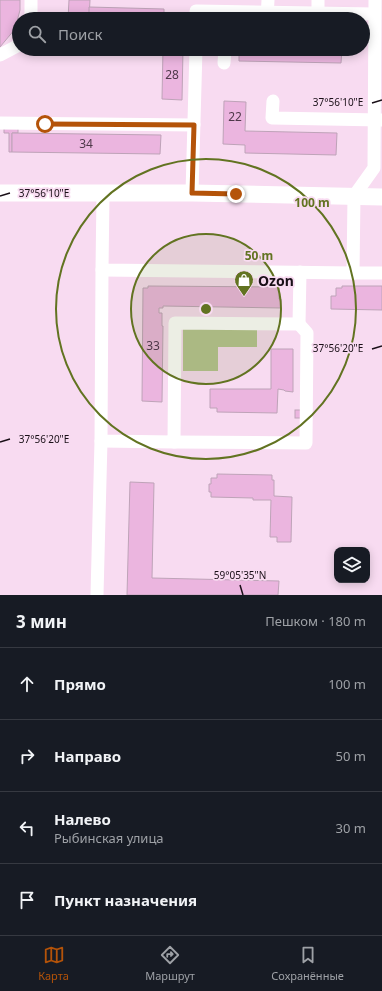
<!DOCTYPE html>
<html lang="ru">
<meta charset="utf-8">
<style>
:root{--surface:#171b24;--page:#242831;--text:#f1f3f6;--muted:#9ea1a6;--line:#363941;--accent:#b45309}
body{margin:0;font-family:"Noto Sans",sans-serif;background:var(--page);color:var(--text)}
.controls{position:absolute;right:12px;bottom:12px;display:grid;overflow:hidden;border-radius:8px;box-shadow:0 2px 10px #0003}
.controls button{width:36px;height:36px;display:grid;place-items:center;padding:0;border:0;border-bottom:1px solid var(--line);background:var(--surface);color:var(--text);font:20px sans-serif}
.stop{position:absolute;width:12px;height:12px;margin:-9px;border:3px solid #b45309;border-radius:50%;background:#fff}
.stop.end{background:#b45309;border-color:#fff;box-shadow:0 1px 4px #0008}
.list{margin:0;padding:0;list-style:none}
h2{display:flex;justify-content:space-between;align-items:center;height:52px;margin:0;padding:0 16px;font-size:17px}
h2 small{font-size:13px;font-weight:400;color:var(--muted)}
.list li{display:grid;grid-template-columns:26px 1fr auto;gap:12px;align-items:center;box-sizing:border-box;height:72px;padding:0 16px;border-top:1px solid var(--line)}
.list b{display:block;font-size:15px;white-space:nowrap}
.list p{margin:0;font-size:13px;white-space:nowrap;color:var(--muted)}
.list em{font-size:13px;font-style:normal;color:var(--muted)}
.icon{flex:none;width:22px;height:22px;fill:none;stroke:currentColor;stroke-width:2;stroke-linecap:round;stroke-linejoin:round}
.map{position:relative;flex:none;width:382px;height:595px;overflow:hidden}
.search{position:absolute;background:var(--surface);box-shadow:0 2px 10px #0003;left:12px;right:12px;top:12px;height:44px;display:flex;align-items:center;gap:10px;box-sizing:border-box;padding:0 14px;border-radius:22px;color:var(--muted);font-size:15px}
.sheet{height:340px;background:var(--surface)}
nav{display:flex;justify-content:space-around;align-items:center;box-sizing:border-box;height:56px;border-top:1px solid var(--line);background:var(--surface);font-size:11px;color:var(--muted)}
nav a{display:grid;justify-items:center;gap:2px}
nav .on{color:var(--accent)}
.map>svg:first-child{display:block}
.green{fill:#b6c391}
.building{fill:#ebb5df;stroke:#bea3b8}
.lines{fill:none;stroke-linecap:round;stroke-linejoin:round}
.minor{stroke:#fff;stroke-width:13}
.major{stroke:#fff;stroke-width:17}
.route{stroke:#b45309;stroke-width:5}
.ticks{fill:none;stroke:#190f17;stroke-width:1.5}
.ring{fill:none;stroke:#627321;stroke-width:2}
.labels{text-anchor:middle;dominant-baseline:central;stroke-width:3.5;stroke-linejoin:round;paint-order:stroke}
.number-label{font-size:12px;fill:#4e3849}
.poi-label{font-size:14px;font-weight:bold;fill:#190f17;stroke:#f8dbf1;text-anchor:start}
.ticks-label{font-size:10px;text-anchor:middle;fill:#190f17;stroke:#f8dbf1;stroke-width:3.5;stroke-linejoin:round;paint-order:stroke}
.centre{fill:#627321;stroke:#f8dbf1;stroke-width:2}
.ring-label{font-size:12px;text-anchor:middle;font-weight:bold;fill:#627321;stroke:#f8dbf1;stroke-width:3.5;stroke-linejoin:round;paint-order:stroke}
</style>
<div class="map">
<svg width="382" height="595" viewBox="0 0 382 595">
<rect width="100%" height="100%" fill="#f8dbf1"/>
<path class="green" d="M183,326L257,327V347H218V371H183Z"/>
<g class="building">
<path d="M0,0H20V10L15,29L0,47Z"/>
<path d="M69,0H90L89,19H68Z"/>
<path d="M89,7L164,9V19H89Z"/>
<path d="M163,49H183L182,100L162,99Z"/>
<path d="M239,49H342L341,63L239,61Z"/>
<path d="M224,101L246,102L245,131L337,133L336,155L245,153V145L223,144Z"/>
<path d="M4,126H18V133H12V152H9V133H4Z"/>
<path d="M12,133L161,135L160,154L12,152Z"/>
<path d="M148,286L279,287V299H281V308L163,306V308H159V313H162V326H163L162,402L142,401L143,288H148Z"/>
<path d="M342,286H382V310L331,309V296H336V288H342Z"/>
<path d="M271,349H293V392L285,391L284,390L278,389L277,413L217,412V408H210V389H271Z"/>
<rect x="295" y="410" width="7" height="8"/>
<path d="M217,474L272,475V480H274V496L292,497L291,542H277V537H270L271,500H253V498L211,497V492H209V484H211V478H217Z"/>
<path d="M130,482L154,483L152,578L279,581L278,595H127Z"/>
</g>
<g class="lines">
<g class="minor">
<path d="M31,0V19"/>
<path d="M196,11L374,14"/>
<path d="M267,19L268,0"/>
<path d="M318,19V0"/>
<path d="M0,55L19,45"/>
<path d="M224,63L225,49"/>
<path d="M273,101L272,118L381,120"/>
<path d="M0,123L194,125"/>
<path d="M192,193L196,49"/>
<path d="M103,194L102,270L353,273L354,196L374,168L375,0"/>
<path d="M102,270L101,441L174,442L175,323L299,324L300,272"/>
<path d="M353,273H382"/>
<path d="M174,442L306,443L307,333L299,324"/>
<path d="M97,595L101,441"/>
</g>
<path class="major" d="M0,193H192L382,197"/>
</g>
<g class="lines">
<path class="route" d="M45,124L194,125L192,193L236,194"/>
</g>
<path class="ticks" d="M372,103L382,100M0,196L10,193M372,349L382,346M0,442L10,439M240,585L243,595"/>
<circle cx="206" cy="309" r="75" fill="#627321" fill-opacity=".12"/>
<g class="ring">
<circle cx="206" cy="309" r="75"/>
<circle cx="206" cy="309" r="150"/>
</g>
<defs>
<g id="shop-pin" transform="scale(1)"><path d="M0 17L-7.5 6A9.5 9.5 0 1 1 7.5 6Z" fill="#627321" stroke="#f8dbf1"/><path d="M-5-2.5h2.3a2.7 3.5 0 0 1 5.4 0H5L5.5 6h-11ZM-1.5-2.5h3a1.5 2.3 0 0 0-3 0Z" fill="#fff"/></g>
</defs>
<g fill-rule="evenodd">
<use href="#shop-pin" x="244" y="280"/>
</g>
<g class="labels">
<g class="number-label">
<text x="172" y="74">28</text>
<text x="235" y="116">22</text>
<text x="86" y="143">34</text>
<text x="153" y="345">33</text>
</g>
<g class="poi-label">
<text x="258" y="280">Ozon</text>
</g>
</g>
<g class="ticks-label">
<text x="338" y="106">37°56'10"E</text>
<text x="44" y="197">37°56'10"E</text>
<text x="338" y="352">37°56'20"E</text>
<text x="44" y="443">37°56'20"E</text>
<text x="240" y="579">59°05'35"N</text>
</g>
<circle cx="206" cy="309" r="6" class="centre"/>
<g class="ring-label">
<text x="312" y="207">100 m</text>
<text x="259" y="260">50 m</text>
</g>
</svg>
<div class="controls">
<button><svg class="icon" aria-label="layers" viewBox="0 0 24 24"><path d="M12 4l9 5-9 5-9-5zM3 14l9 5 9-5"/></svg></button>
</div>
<div class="stop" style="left:45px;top:124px"></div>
<div class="stop end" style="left:236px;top:194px"></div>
<div class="search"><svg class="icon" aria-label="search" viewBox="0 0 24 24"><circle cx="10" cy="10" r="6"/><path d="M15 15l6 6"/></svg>Поиск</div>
</div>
<section class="sheet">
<h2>3 мин<small>Пешком · 180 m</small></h2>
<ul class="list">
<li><svg class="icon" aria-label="ahead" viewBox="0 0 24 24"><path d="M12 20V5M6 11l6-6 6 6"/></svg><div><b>Прямо</b></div><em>100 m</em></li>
<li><svg class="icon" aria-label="right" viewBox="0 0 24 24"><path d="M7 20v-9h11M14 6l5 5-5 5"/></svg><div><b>Направо</b></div><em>50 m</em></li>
<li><svg class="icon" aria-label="left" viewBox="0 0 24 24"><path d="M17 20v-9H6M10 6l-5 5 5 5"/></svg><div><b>Налево</b><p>Рыбинская улица</p></div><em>30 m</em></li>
<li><svg class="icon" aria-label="arrive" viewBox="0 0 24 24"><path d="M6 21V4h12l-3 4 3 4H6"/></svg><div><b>Пункт назначения</b></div></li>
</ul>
</section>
<nav>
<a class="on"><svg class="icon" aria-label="map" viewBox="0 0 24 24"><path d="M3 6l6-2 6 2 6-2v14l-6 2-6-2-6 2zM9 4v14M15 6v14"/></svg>Карта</a>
<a><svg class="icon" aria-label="directions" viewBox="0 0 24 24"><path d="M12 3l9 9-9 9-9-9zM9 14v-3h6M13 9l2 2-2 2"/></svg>Маршрут</a>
<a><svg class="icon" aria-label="saved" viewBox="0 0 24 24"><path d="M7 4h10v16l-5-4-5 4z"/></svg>Сохранённые</a>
</nav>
